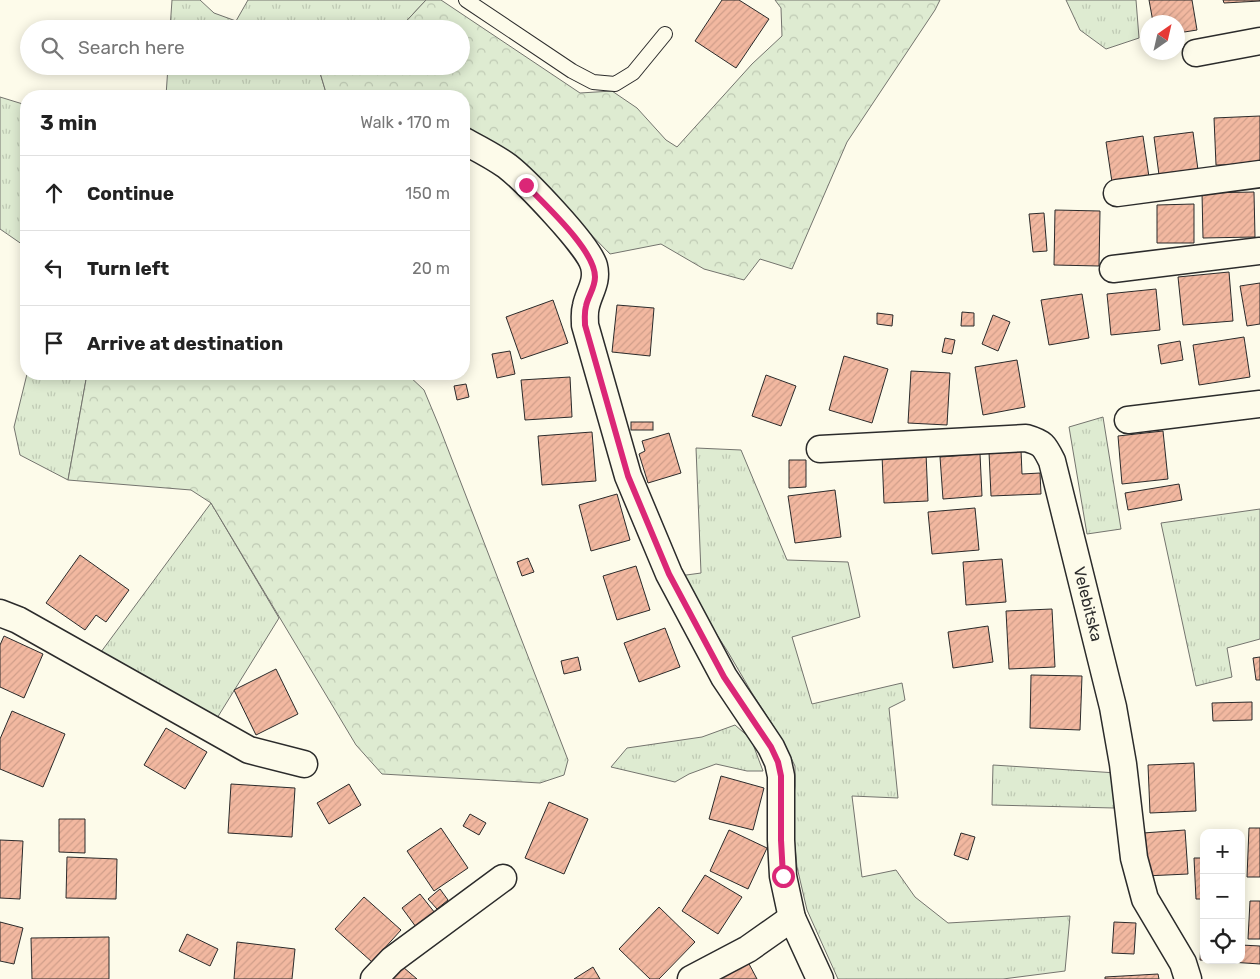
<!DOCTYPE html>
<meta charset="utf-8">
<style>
:root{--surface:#fff;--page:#f6f6f6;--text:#222;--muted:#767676;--line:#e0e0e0}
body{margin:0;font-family:Rubik,sans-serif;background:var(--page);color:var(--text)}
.controls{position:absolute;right:15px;bottom:15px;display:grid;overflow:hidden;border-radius:10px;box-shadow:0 2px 12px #0003}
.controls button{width:45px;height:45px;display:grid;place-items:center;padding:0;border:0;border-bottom:1px solid var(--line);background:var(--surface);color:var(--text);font:25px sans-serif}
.compass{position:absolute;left:1140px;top:15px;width:45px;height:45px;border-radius:50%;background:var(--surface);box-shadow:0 2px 12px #0003;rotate:34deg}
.stop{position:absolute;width:15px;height:15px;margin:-11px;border:4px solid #db2777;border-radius:50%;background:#fff}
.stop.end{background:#db2777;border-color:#fff;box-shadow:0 1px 5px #0008}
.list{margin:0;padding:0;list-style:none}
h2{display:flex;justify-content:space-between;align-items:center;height:65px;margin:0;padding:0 20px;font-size:21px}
h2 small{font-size:16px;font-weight:400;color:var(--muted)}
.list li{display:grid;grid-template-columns:32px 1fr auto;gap:15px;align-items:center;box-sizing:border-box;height:75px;padding:0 20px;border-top:1px solid var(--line)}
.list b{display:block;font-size:19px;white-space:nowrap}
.list em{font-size:16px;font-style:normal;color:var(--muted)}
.icon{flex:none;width:28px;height:28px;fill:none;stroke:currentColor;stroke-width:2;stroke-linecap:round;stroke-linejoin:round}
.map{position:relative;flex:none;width:1260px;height:979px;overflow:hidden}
.search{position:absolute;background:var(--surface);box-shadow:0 2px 12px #0003;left:20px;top:20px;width:450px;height:55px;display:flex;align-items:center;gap:12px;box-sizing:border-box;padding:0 18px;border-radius:28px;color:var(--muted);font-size:19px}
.panel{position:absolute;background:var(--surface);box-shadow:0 2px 12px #0003;left:20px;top:90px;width:450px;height:290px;border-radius:20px}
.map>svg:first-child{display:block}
.grass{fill:url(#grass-tufts);stroke:#74746e}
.forest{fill:url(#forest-crowns);stroke:#74746e}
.building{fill:url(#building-hatch);stroke:#2b2b2b}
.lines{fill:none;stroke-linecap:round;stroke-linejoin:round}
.service-casing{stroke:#2b2b2b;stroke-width:16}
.minor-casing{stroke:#2b2b2b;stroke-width:29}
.service{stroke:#fdfbea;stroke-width:14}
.minor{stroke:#fdfbea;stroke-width:26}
.route{stroke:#db2777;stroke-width:6}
.labels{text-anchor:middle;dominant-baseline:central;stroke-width:4;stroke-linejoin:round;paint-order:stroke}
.street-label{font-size:16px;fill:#2b2b2b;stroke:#fdfbea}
</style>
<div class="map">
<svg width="1260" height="979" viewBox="0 0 1260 979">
<defs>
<pattern id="grass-tufts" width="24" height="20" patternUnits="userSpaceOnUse" patternTransform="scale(1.25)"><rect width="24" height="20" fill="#deebd1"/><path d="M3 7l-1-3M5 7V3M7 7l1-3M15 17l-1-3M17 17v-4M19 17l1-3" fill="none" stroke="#bfcab4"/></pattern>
<pattern id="forest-crowns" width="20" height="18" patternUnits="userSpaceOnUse" patternTransform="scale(1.25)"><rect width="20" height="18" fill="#deebd1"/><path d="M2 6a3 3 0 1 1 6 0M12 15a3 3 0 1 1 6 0" fill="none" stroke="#bfcab4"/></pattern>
<pattern id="building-hatch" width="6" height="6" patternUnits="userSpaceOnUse" patternTransform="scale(1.25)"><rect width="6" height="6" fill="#f2b8a0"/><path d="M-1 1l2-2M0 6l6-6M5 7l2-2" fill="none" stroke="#d09e8a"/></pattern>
</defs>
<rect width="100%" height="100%" fill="#fdfbea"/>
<g class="grass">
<path d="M172,0H200L214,13L236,21L248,0H426L399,29H170Z"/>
<path d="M1066,0H1136L1139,38L1106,49L1080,30Z"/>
<path d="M168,66H318L327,96H166Z"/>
<path d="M0,97L26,105V247L0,229Z"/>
<path d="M27,374H87L68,480L20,455L14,427Z"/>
<path d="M1103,417L1121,529L1087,534L1069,427Z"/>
<path d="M696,448L741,450L787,560L848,562L860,617L792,637L812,704L902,683L905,700L889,708L898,798L852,796L862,877L896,870L915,897L948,923L1070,916L1065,971L1003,979H838L807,910L797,867L792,816L795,786V766L783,741L752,693L728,652L679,576L701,573Z"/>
<path d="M211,503L279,618L214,723L98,656Z"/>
<path d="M1260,509V639L1227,648L1232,677L1196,686L1161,523Z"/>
<path d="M735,725L751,739L763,771H747L716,764L689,774L675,782L611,767L627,748L702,737Z"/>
<path d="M993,765L1117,773L1114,808L992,805Z"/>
</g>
<g class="forest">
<path d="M426,0H441L580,93L612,91L637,108L666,140L677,147L752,64L782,36L781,8L775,0H940L935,10L847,142L792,269L760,259L744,280L704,269L661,244L610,254L534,176L464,125V96H327L318,66H461V29H399Z"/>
<path d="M87,374H407L424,390L439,426L568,760L564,775L540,783L382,774L356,745L211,503L191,490L68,480Z"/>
</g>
<g class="building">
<path d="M722,0H739L769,19L736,68L695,41Z"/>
<path d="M1149,0H1192L1197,30L1178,33V22H1153Z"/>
<path d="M1223,0H1260V1L1224,3Z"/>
<path d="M1260,116V164L1216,165L1214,118Z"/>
<path d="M1193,132L1198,170L1159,175L1154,137Z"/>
<path d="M1143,136L1149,177L1112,182L1106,142Z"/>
<path d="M1254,192L1255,237L1203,238L1202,193Z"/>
<path d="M1194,204V243H1157V205Z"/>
<path d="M1055,210L1100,211L1099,266L1054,265Z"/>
<path d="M1044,213L1047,251L1033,252L1029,214Z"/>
<path d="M1229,272L1233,321L1183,325L1178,277Z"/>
<path d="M1260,283V324L1247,326L1240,286Z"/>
<path d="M1156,289L1160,330L1111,335L1107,294Z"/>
<path d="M1082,294L1089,338L1049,345L1041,300Z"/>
<path d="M553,300L568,343L521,359L506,317Z"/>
<path d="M617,305L654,308L650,356L612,352Z"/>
<path d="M962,312L974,313V326H961Z"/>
<path d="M877,313L893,315L892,326L877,324Z"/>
<path d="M993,315L1010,322L998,351L982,344Z"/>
<path d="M1244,337L1250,377L1199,385L1193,345Z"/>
<path d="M945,338L955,340L952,354L942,352Z"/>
<path d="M1180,341L1183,360L1161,364L1158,345Z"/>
<path d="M510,351L515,374L497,378L492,354Z"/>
<path d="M844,356L888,369L872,423L829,410Z"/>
<path d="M1017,360L1025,407L983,415L975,367Z"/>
<path d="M911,371L950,373L947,425L908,423Z"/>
<path d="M766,375L796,386L781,426L752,416Z"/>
<path d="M570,377L572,417L525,420L521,380Z"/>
<path d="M466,384L469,397L457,400L454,386Z"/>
<rect x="631" y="422" width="22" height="8"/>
<path d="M1163,431L1168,479L1122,484L1118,436Z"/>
<path d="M592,432L596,481L542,485L538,436Z"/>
<path d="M669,433L681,473L648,483L639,454L645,451L642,441Z"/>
<path d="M1021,450L1022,474L1040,473L1041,494L991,496L989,452Z"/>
<path d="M926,453L928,501L884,503L882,455Z"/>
<path d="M980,454L982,496L943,499L940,457Z"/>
<path d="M789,460H806V487L789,488Z"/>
<path d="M1179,484L1182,500L1128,510L1125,493Z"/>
<path d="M835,490L841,537L795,543L788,496Z"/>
<path d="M617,494L630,540L591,551L579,505Z"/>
<path d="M975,508L979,550L932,554L928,512Z"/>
<path d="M80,555L129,590L106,622L96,615L85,630L46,603Z"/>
<path d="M528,558L534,572L522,576L517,562Z"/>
<path d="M1002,559L1006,602L966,605L963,562Z"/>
<path d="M636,566L650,610L617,620L603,576Z"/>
<path d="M1052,609L1055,667L1009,669L1006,611Z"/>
<path d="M988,626L993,662L953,668L948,632Z"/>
<path d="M665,628L680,667L639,682L624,643Z"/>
<path d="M4,636L43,654L24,698L0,687V645Z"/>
<path d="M578,657L581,670L564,674L561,661Z"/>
<path d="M1260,657V680H1256L1253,658Z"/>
<path d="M276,669L298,714L256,735L234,690Z"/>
<path d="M1031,675L1082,676L1080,730L1030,728Z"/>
<path d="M1252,702V720L1213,721L1212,703Z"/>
<path d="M12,711L65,734L43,787L0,769V739Z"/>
<path d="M166,728L207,752L185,789L144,765Z"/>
<path d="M1194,763L1196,811L1150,813L1148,765Z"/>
<path d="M721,776L764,788L753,830L709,819Z"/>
<path d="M231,784L295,788L292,837L228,833Z"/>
<path d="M349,784L361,805L329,824L317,803Z"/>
<path d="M549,802L588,819L564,874L525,858Z"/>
<path d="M470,814L486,823L479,835L463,826Z"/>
<path d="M59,819H85V853L59,852Z"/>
<path d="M441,828L468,868L434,891L407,851Z"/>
<path d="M1249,828H1260V877H1247Z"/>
<path d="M729,830L767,848L748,889L710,871Z"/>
<path d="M1185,830L1188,874L1145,876L1143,833Z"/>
<path d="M961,833L975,837L968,860L954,855Z"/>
<path d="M0,840L23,841L20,899L0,898Z"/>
<path d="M67,857L117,859L116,899L66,898Z"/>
<path d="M1194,858H1204V899H1196Z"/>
<path d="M705,875L742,897L718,934L682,911Z"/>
<path d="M440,889L448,900L437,909L428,899Z"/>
<path d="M420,894L435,913L416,927L402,908Z"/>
<path d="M364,897L401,930L372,962L335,929Z"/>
<path d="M1250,901H1260V939H1248Z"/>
<path d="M659,907L695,942L659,979H650L619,949Z"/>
<path d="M0,922L23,928L14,964L0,961Z"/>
<path d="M1114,922L1136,923L1134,954L1112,953Z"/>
<path d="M187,934L218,949L210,966L179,951Z"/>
<path d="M109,937V979H32L31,938Z"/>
<path d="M237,942L295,949L292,979H234Z"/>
<path d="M1201,943H1204V960H1241V945L1260,946V964L1200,960Z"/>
<path d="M748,962L757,979H716Z"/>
<path d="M403,967L417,979H392Z"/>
<path d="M593,967L600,979H574Z"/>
<path d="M1158,974L1159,979H1105V977Z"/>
</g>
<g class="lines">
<g class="service-casing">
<path id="service" d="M466,0L572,71L593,82L615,84L633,73L665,34"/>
</g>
<g class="minor-casing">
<g id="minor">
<path d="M1196,53L1260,41"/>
<path d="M464,141C479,149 493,156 507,166C525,180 589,246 594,266C598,282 589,292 586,306C584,313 585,318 585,325L628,476L669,574L724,677L771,747L778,762L781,776V840L783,876L792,918L820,979"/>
<path d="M1117,193L1260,174"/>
<path d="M1113,269L1260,251"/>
<path d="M1128,420L1260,404"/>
<path d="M820,449L1026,438C1043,443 1044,445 1052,461L1113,707L1123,764L1134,858L1145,899L1183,963L1188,979"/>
<path d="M0,613L18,620L249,750L304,764"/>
<path d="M374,979L392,960L503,878"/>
<path d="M691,979L748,949L792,918"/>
</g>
</g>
<use href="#service" class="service"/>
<use href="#minor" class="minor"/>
</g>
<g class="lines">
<path class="route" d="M526,185C545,205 595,250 595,277C595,288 588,296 586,306C584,313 585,318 585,325L628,476L669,574L724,677L771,747L778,762L781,776V840L783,876"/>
</g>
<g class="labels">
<g class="street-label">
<text transform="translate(1088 604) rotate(76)">Velebitska</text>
</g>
</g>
</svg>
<div class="controls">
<button>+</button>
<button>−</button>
<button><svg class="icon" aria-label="locate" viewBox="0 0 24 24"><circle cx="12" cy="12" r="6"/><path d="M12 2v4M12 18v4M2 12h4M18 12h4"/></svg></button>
</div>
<svg class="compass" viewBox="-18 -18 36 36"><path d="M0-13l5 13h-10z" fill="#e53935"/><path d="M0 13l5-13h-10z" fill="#767676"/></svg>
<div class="stop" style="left:783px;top:876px"></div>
<div class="stop end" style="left:526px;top:185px"></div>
<div class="search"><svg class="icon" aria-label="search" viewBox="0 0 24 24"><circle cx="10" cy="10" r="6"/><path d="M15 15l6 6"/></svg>Search here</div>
<section class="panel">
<h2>3 min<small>Walk · 170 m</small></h2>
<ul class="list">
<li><svg class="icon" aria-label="ahead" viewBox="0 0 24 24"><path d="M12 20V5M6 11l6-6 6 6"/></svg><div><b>Continue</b></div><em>150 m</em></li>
<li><svg class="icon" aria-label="left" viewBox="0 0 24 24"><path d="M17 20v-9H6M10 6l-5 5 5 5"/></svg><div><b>Turn left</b></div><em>20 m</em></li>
<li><svg class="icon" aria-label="arrive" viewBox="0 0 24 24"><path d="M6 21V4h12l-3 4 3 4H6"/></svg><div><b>Arrive at destination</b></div></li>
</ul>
</section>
</div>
